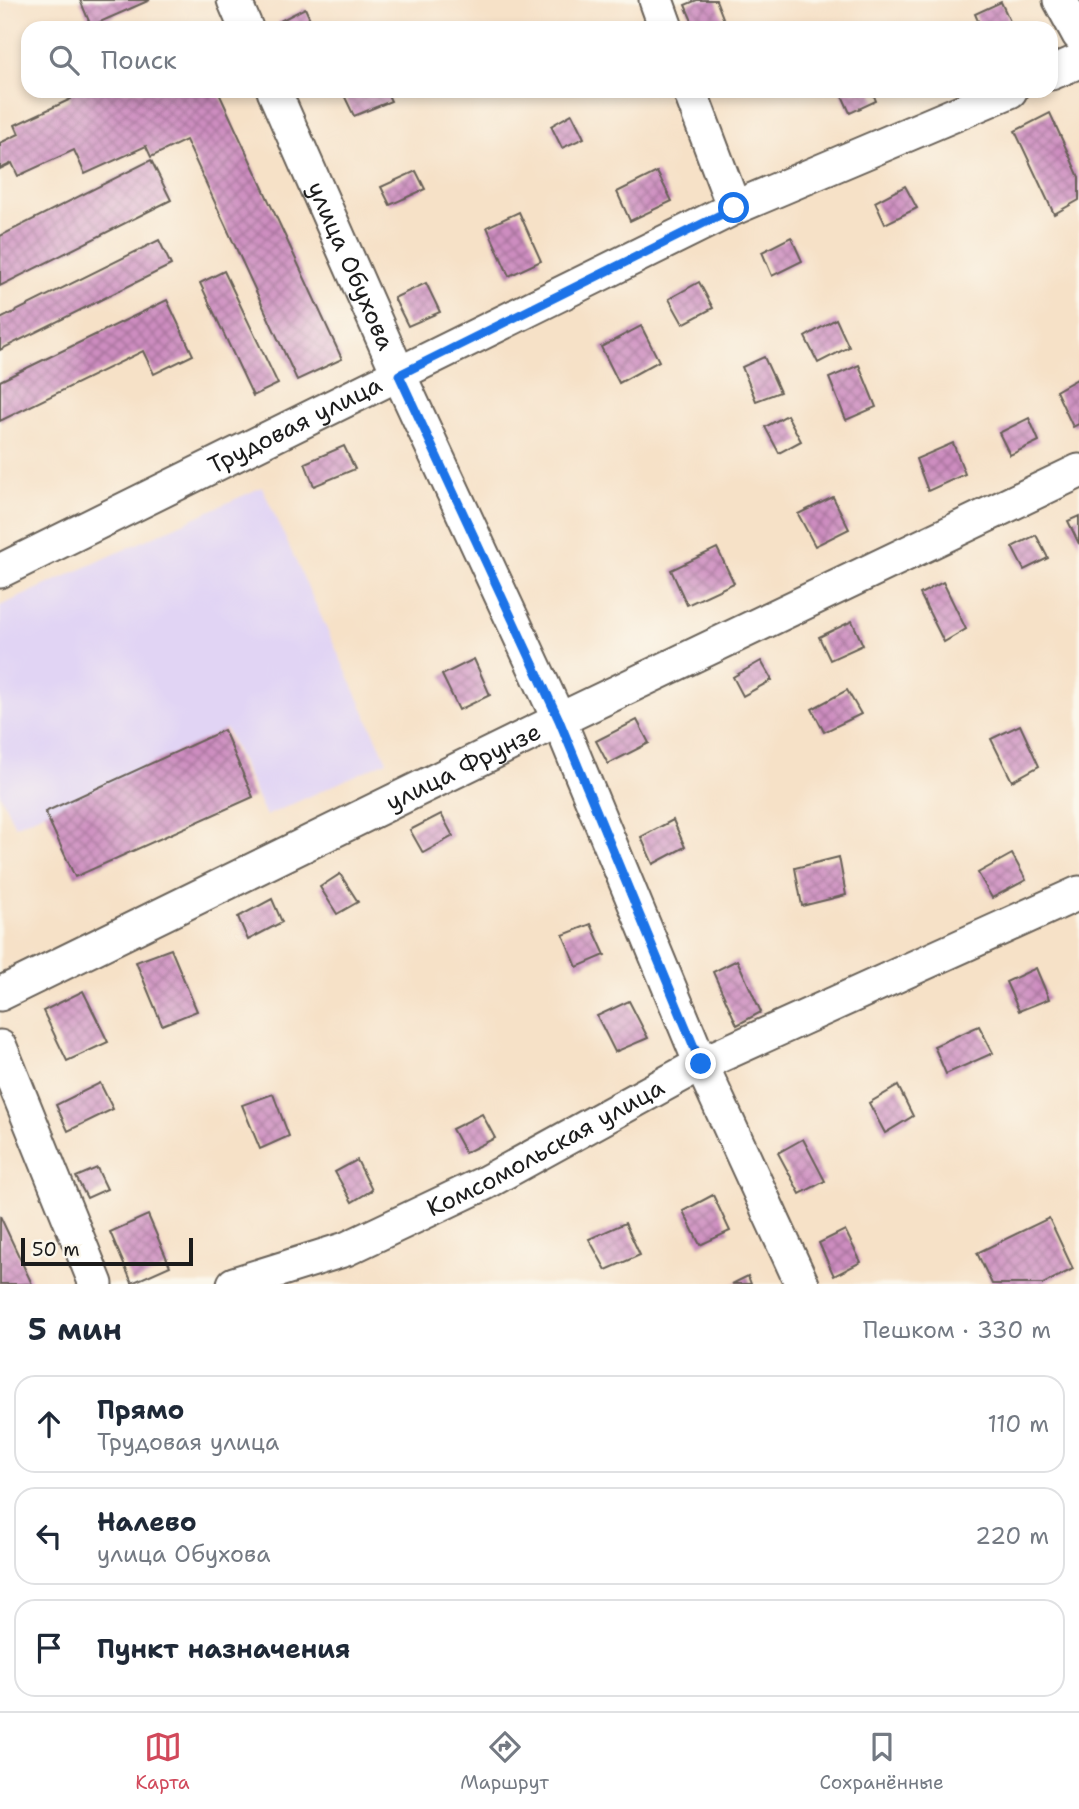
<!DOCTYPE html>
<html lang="ru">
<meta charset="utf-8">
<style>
:root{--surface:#fff;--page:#f6f6f7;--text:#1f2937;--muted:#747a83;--line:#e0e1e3;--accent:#d1495b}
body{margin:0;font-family:"Shantell Sans",sans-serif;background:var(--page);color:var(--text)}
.scale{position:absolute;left:21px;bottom:18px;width:172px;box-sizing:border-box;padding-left:7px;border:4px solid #1c1c1c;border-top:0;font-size:19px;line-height:24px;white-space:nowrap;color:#1c1c1c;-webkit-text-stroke:5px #fbf7ec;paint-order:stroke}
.stop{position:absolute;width:21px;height:21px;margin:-16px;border:5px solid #1a73e8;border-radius:50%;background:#fff}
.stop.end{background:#1a73e8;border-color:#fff;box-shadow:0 2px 7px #0008}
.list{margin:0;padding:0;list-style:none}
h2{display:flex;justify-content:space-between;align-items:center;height:91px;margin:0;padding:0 28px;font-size:30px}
h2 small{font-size:23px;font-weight:400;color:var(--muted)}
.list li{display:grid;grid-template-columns:46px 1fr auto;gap:21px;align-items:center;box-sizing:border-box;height:98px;margin:0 14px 14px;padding:0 14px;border:2px solid var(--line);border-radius:21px}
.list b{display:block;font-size:26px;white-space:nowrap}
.list p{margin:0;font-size:23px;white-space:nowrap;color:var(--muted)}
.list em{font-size:23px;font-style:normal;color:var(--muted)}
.icon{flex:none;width:38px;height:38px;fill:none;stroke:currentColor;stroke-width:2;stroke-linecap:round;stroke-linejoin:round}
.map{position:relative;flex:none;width:1079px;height:1284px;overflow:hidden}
.search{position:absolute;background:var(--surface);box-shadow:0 4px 10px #0003;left:21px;right:21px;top:21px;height:77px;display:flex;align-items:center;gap:18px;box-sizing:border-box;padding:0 24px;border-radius:21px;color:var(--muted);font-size:26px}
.sheet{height:427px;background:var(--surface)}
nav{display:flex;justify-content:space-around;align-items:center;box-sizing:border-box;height:98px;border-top:2px solid var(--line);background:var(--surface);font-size:19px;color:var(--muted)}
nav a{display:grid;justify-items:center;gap:4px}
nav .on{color:var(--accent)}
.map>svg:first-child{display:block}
.built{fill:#e1d4f4}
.building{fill:url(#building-cross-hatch)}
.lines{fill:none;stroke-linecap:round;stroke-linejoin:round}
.minor-casing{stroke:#686158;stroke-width:37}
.minor{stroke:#fff;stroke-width:33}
.route{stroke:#1a73e8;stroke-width:9}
.labels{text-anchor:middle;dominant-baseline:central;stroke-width:6;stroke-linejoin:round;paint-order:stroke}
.street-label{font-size:24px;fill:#1c1c1c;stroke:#fbf7ec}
</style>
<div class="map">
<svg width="1079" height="1284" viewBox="0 0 1079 1284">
<defs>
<pattern id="building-cross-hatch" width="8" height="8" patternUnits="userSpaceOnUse" patternTransform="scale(1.75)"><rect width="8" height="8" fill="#cd8dc0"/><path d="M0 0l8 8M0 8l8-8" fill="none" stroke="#a6729b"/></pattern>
</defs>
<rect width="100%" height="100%" fill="#fbf7ec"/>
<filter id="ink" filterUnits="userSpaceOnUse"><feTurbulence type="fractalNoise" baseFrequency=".0143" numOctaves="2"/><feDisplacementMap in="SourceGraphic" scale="14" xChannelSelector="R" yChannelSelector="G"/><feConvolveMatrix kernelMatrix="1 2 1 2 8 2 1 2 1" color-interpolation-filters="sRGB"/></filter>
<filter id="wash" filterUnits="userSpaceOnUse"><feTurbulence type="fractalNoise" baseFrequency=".00686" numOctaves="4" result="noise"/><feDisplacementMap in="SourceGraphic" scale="28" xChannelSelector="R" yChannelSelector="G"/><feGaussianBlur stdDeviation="1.57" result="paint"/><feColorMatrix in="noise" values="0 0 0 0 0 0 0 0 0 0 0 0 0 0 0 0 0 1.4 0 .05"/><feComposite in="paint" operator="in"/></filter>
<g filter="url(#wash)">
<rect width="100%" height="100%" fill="#f6e1c7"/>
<path class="built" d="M262,487L387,761L266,816L226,729L15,826L0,794V606Z"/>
<g id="blocks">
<g class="building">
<path d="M80,0H150L91,26Z"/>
<path d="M697,0H716L727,28H695L685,5Z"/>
<path d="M1001,2L1013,28H981L975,14Z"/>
<path d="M305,8L314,28H280L278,22Z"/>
<path d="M67,91H218L342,359L297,380L186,140L151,157L146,146L85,174L74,150L18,176L12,163L0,169V143L19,134L15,125L71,99Z"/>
<path d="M342,91H386L391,101L354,116Z"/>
<path d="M840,91H872L876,101L850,113Z"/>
<path d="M1050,113L1079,177V200L1054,214L1015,131Z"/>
<path d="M572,114L584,138L562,148L551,126Z"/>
<path d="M151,160L171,200L0,286V236Z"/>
<path d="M416,171L425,189L390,205L381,187Z"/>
<path d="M657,172L672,201L630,221L617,192Z"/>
<path d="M905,186L917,208L885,224L875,202Z"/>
<path d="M519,212L541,261L509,276L487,227Z"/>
<path d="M791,237L802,261L772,276L762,252Z"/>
<path d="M159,240L171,265L0,350V319Z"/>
<path d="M224,271L278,384L253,396L200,283Z"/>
<path d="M699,282L713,308L683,324L669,299Z"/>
<path d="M426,283L440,312L408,326L394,298Z"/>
<path d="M167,300L193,355L154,374L143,351L0,421V381Z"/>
<path d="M836,319L849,347L818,363L805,337Z"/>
<path d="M641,326L659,361L619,383L601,347Z"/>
<path d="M764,357L780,392L756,401L742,367Z"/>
<path d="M859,365L876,407L846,420L829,378Z"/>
<path d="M1079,378V424L1073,427L1056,391Z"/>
<path d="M787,415L801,441L779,453L765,427Z"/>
<path d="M1029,418L1039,441L1010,455L999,433Z"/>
<path d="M953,443L965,474L928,491L916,459Z"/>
<path d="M344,446L355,469L314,486L305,463Z"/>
<path d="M833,497L849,529L815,546L798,514Z"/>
<path d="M1079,516V544L1068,521Z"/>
<path d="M1036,535L1048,558L1024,570L1012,547Z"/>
<path d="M717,548L734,583L687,605L671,570Z"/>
<path d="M943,582L966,629L944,642L920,594Z"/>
<path d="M852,621L863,645L830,660L819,637Z"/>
<path d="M474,659L490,695L459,710L442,675Z"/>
<path d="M761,661L772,680L743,696L733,677Z"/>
<path d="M847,690L861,714L824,732L812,709Z"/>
<path d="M637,720L649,743L608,764L596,741Z"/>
<path d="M1020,725L1039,766L1012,781L991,739Z"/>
<path d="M224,730L253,797L75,877L45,812Z"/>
<path d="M441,814L453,836L423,853L410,830Z"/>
<path d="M673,820L685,847L653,864L641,837Z"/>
<path d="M1012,854L1026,880L992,898L978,873Z"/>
<path d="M839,857L846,895L802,906L795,868Z"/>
<path d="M340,874L358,902L337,914L320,887Z"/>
<path d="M272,899L282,922L248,940L238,917Z"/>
<path d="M591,924L605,955L577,967L563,935Z"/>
<path d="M171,949L197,1011L162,1025L136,962Z"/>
<path d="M737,960L761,1012L737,1025L713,972Z"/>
<path d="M1036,968L1049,999L1019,1011L1006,982Z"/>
<path d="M83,991L108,1042L67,1061L43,1011Z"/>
<path d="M629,1001L648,1038L615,1052L597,1016Z"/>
<path d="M979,1026L993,1053L946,1074L934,1046Z"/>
<path d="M100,1083L113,1109L68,1131L56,1105Z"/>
<path d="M898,1086L913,1116L885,1133L869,1103Z"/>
<path d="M273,1094L289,1136L260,1149L242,1105Z"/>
<path d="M482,1114L495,1138L465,1153L452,1129Z"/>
<path d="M803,1139L825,1181L800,1194L778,1153Z"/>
<path d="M357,1160L372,1190L352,1202L335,1172Z"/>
<path d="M97,1168L107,1189L87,1198L76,1177Z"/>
<path d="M713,1195L730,1231L700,1245L683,1211Z"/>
<path d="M148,1215L170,1266L132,1283L110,1232Z"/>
<path d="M0,1216L32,1284H0Z"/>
<path d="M1049,1218L1073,1269L1043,1284H992L977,1253Z"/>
<path d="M625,1223L640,1255L606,1270L589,1239Z"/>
<path d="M845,1230L861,1262L834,1276L819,1243Z"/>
<path d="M748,1276L751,1284H732Z"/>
</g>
</g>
</g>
<g filter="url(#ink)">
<use href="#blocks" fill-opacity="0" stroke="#686158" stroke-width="2"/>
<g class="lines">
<g class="minor-casing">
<g id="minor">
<path d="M234,0L246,28"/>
<path d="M656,0L666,28"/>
<path d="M1060,0L1079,35"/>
<path d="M1051,73L1079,61"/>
<path id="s1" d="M274,91L399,375L559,720L701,1064L802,1284"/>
<path d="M690,91L734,208"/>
<path id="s2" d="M0,571L734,208L1010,91"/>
<path id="s3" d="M0,994L559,720L1079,471"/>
<path d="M0,1047L96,1284"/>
<path id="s4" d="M234,1284L346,1249L485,1183L701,1064L1079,893"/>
</g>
</g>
<use href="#minor" class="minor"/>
</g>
</g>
<g class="lines" filter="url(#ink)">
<path class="route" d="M701,1064L559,720L399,375L734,208"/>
</g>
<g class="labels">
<g class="street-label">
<text stroke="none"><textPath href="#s1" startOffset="191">улица Обухова</textPath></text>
<text stroke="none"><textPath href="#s2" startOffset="329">Трудовая улица</textPath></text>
<text stroke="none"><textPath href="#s3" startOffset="516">улица Фрунзе</textPath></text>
<text stroke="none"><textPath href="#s4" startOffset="341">Комсомольская улица</textPath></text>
</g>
</g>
</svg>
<div class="scale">50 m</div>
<div class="stop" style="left:734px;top:208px"></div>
<div class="stop end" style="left:701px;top:1064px"></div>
<div class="search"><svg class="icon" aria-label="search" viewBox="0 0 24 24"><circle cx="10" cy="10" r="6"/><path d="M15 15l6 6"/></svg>Поиск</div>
</div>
<section class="sheet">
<h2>5 мин<small>Пешком · 330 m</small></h2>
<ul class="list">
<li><svg class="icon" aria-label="ahead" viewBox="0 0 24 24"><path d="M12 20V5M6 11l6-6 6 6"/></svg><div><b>Прямо</b><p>Трудовая улица</p></div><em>110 m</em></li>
<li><svg class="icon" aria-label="left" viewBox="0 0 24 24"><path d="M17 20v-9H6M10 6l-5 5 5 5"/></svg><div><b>Налево</b><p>улица Обухова</p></div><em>220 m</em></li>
<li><svg class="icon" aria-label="arrive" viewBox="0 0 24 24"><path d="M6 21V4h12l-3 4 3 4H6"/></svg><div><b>Пункт назначения</b></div></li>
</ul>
</section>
<nav>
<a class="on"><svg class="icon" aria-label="map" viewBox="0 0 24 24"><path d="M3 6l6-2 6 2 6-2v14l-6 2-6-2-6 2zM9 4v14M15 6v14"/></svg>Карта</a>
<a><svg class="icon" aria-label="directions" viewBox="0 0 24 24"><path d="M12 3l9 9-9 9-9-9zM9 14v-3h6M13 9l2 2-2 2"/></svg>Маршрут</a>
<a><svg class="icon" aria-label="saved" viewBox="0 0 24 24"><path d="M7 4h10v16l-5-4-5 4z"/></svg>Сохранённые</a>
</nav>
